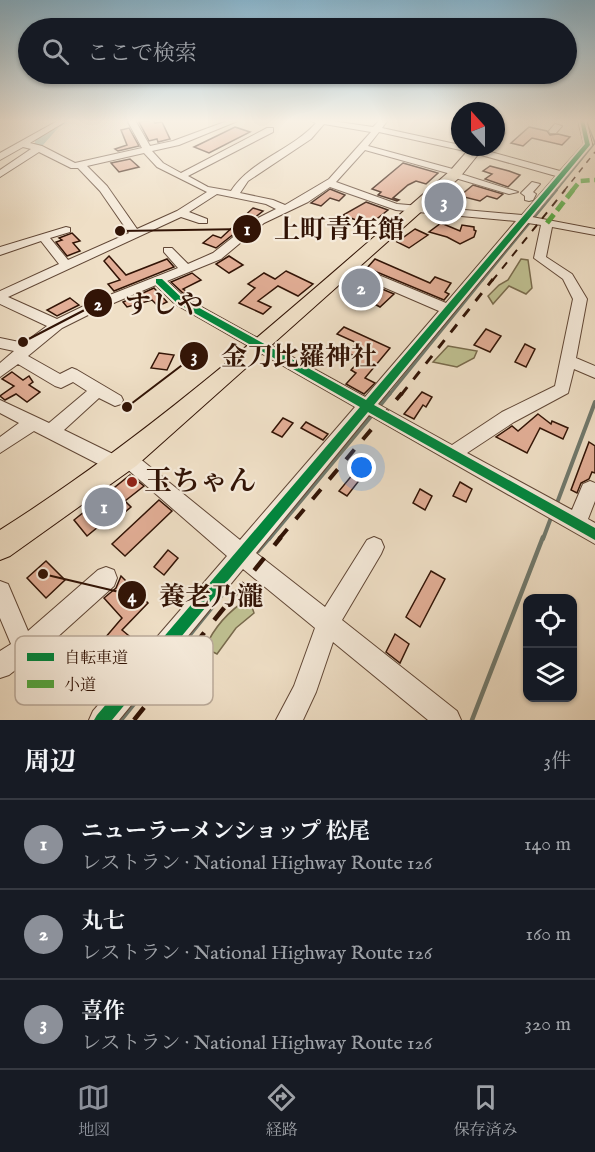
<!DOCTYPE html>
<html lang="ja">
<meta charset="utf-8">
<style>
:root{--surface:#171b24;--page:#20242c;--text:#f1f3f6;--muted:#9ea1a6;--line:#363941;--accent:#8c9099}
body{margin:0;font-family:"IM FELL English","Noto Serif JP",serif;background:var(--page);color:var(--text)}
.controls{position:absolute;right:18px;bottom:18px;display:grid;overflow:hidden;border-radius:12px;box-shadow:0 2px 4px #0004}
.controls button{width:54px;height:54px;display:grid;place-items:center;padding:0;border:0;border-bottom:2px solid var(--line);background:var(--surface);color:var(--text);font:30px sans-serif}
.compass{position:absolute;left:451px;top:102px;width:54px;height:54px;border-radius:50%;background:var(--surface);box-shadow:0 2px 4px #0004;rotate:339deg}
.you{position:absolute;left:362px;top:468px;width:21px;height:21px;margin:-15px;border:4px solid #fff;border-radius:50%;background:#1a73e8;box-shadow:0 0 0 9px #1a73e833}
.badge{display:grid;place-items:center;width:39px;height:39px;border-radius:50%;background:var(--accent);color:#fff;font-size:20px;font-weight:700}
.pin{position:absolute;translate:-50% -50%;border:3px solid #fff;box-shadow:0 2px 6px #0006}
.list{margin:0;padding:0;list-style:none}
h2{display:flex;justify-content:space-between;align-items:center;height:78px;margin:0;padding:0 24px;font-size:26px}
h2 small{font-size:20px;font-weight:400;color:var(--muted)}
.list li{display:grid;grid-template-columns:39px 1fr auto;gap:18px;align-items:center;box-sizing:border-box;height:90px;padding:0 24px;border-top:2px solid var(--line)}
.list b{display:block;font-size:22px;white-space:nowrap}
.list p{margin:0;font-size:20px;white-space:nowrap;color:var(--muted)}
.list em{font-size:20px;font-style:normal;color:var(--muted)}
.icon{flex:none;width:33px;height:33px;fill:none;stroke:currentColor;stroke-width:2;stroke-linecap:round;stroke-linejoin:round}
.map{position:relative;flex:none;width:595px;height:720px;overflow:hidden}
.search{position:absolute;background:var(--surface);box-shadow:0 2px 4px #0004;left:18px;right:18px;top:18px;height:66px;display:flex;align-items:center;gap:15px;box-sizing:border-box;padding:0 21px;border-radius:33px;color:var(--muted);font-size:22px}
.sheet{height:348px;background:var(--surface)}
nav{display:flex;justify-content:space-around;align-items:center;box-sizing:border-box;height:84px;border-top:2px solid var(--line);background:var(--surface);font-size:16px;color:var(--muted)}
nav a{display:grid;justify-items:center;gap:3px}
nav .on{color:var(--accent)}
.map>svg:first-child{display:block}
.green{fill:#bfc091;stroke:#786a4c;stroke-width:1.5}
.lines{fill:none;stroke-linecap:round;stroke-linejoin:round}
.stream-far4{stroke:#70796d;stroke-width:1.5}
.stream-far3{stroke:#70796d;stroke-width:2}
.stream-far2{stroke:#70796d;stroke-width:3}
.stream-far1{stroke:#70796d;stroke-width:4}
.stream{stroke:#70796d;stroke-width:4.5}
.river{fill:#9abdb1;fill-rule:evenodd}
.building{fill:#e2ae96;stroke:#321406;stroke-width:1.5}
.minor-casing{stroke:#614736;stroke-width:2}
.highway-casing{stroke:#321406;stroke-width:2}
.minor{fill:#f5eada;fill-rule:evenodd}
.highway{fill:#efdfc6;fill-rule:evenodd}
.rail-far4{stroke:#321406;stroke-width:1.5;stroke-dasharray:6 6;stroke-linecap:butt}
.rail-far3{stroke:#321406;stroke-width:2;stroke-dasharray:8 8;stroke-linecap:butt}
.rail-far2{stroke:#321406;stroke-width:3;stroke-dasharray:10 10;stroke-linecap:butt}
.rail-far1{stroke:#321406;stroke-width:4;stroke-dasharray:13 13;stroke-linecap:butt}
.rail{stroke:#321406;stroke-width:4.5;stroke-dasharray:16 16;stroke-linecap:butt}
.quiet-far1{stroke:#54a840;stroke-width:4.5;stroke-dasharray:9 4.5;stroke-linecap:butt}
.quiet{stroke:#54a840;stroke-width:5;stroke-dasharray:11 5;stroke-linecap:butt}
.cycleway-casing{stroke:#f5eada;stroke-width:4}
.cycleway{fill:#00873e;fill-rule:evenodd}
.poi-dot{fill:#8f2418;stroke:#f5eada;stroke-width:2}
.labels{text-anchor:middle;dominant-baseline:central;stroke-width:4.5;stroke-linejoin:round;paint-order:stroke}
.near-poi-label{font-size:28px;font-weight:bold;fill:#321406;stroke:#f5eada;text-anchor:start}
.key{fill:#f5eada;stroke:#baaa9a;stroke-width:1.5}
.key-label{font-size:16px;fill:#321406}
.leader{fill:none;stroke:#321406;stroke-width:2}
.callout-dot{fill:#321406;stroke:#f5eada;stroke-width:2}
.mark-label{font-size:18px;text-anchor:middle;font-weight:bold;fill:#fff}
.callout-label{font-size:26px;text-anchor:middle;font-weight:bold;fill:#321406;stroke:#f5eada;stroke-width:4.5;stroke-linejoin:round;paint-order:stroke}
</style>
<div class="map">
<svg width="595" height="720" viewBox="0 0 595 720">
<rect width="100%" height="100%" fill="#efdfc6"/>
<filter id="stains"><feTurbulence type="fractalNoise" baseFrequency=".00333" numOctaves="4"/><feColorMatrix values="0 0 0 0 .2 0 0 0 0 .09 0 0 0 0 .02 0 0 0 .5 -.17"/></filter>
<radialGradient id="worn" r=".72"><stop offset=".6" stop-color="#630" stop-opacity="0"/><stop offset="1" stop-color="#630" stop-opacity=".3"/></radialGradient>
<g class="green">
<path d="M521,259L528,260L532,288L526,294L509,286L493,304L488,296L499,285L508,280Z"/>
<path d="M448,346L477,351L474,358L457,367L433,362Z"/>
<path d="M249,598L254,613L236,628L217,654L205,648C214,627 230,610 249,598Z"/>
</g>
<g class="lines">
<path class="stream-far4" d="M556,191L595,143L586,120"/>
<path class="stream-far3" d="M482,281L557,190"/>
<path class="stream-far2" d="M389,395L483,279"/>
<g class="stream-far1">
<path d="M378,408L390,393"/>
<path d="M557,503L595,402"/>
<path d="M269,539L373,414"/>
<path d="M543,539L552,515"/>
</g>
<g class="stream">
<path d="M258,551L270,537"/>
<path d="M121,720L225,591"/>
<path d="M472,720L543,537"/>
</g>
<path class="river" d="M62,120H75L59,127L43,145H35V141L53,123Z"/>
</g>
<g class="building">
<path d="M153,120L155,123L162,122L170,139L158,142L157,139L149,141L139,122Z"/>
<path d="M235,127L250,132L209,153L194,147Z"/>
<path d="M529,127L547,131L550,135L558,134L570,137L562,145L532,138L523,146L511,143Z"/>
<path d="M129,128L139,146L118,151L115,149L127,145L121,130Z"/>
<path d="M130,159L139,167L119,172L111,163Z"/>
<path d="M403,163L438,173L426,184L416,181L408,185L393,198L399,200L397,201L378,195L381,192L372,189Z"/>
<path d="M490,166L509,171L520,175L508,187L485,179L492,174L483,171Z"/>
<path d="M473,185L503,194L497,199L487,196L480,201L460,196Z"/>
<path d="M330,189L345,195L339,201L330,198L321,206L311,203Z"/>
<path d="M366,202L388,210L369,225L343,215Z"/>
<path d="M253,208L263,211L216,248L203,243L213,235L221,238Z"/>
<path d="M441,223L460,231L462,225L474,227V230L476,231L474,237L460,244L447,237L429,232Z"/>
<path d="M415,229L428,235L409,248L397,242Z"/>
<path d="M72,233L80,241L73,243L80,251L67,256L56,242L62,240L59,238Z"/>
<path d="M109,256L126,275L167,259L174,267L114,291L108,284L120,280L104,261Z"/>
<path d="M229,256L243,265L229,273L216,264Z"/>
<path d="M375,259L430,283L435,277L451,283L445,292L449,294L444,300L367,268Z"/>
<path d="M286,271L313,284L298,296L278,286L258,301L271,307L263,314L239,303L255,288L248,284L264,273L275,279Z"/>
<path d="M192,273L201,280L183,289L186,291L184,294L171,282Z"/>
<path d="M355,278H356L394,294L380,307L351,291L362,281Z"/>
<path d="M154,288L167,302L158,306L152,300L127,307L123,302Z"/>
<path d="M70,298L79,305L57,316L47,310Z"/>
<path d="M344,327L390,348L365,378L375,383L364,394L346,384L356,373L351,370L361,359L348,353L357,343L337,334Z"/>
<path d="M486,329L501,336L490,352L474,345Z"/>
<path d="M525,344L535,349L526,367L515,362Z"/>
<path d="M159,353L174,355L167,370L151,368Z"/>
<path d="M12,372L23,380L29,376L33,382L29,385L40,392L27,402L16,394L5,400L0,396L14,386L2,379Z"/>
<path d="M422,392L432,397L426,407L423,405L414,419L404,414Z"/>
<path d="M538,414L551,424L552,421L568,428L563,439L540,428L527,453L496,437L512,426L518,431Z"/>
<path d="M283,418L293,423L282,437L272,432Z"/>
<path d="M306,422L328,434L323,440L301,428Z"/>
<path d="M589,442L595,446V473L592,472L589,479L581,483L577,493L571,490Z"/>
<path d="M358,468L365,473L347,496L339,491Z"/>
<path d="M130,475L144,486L125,501L131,507L113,522L109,518L87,536L74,520Z"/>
<path d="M460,482L472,489L466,502L453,496Z"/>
<path d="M420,489L432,496L425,510L413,503Z"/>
<path d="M159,500L172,511L125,556L112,544Z"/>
<path d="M168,550L178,558L164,575L154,567Z"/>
<path d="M46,561L65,580L46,598L27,578Z"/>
<path d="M431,571L445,579L420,627L406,617Z"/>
<path d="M121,576L148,603L122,630L134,640L128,648L138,656L128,668L117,659L96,684L77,663L96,642L99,645L122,618L104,598L116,588Z"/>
<path d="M395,634L409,644L400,663L386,652Z"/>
</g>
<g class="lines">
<g class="minor-casing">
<g id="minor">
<path d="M59,120H68L30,143L42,146L75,163L142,148L127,120H135L150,146L173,141L230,120H240L179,145L152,151L163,163L181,173L267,128H273V132L188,176L208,187L231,191C251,160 292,150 316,123L309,120H325L373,127L380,120H388L382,128L460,145V147L476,148L560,171L584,144L578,120H586L592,144L532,217L595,229V235L552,227L546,257L572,274L587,299L576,358L595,366V378L574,369L568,393L514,422L467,453L572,510L583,484L590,481L595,483V501L588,519L595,523V544L369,415L256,553L325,607L367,540L374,537L381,540L384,547L381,554L342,620L457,711L461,720H428L333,642L316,692L303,720H276L294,686L315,628L243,569L119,720H89L93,711L227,556L126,468L118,473L112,471L34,431L0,453V437L19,423L0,413V400L49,423L87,391L73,382L61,388L55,386L18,364L0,377V363L14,351L0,348V338L24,343L47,326L0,304V291L59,264L41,241L0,255V247L66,227L70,228V232L50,238L68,260L129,233L100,191L78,168H71L39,152L0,177V170L31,149L23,147L0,160V153ZM324,124L371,132L329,179L285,205L273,200L240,193L248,181L311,139ZM379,132L474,153L556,176L522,215L397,204L336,182L365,150L451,174L452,177L509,194L518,192L461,174L460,171L368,146ZM144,153L157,167L207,192L177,211L137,229L107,186L87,166ZM330,187L396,210L516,221L446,303L352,264H344V270L439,311L365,397L185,298L167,281L221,259L264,223L308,202ZM217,194L266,204L276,209L256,219L213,253L188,264L172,248H164V252L178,268L92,302L57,319L8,297L181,217L199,223H207V219L189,212ZM528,223L541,225L534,258L563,279L573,299L555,386L502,412L452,445L378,404ZM156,285L175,304L355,407L240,540L133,453L127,450L121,453L119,457L64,430L99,398L115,406L121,404L123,400L121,396L77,370L72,368L60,374L28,356L62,328L102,308Z"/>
<path d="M451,120H460V124L451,123Z"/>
<path d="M555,124L562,126L556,133H550L549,131Z"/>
<path d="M496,130L504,131L505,133L496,134Z"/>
<path d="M532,182L540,184L533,192L536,194L533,200L529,201L525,200V196L521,193Z"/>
<path d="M106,567L114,570L117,578L114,586L53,641L9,675L0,678V651L11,644L0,618V581L8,584L28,631L98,570Z"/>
</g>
</g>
<g class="highway-casing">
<path id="highway" d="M471,147H484L460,177L136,466L10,556L0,560V530C163,427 305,296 450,171Z"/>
</g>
<use href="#minor" class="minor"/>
<use href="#highway" class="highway"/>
<path class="rail-far4" d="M564,191L595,152"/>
<path class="rail-far3" d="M492,281L565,190"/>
<path class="rail-far2" d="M401,395L493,279"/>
<path class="rail-far1" d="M279,539L402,393"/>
<path class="rail" d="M134,720L281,537"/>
<path class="quiet-far1" d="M572,191L580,181L595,180"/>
<path class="quiet" d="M547,223L573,190"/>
<g class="cycleway-casing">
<path id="cycleway" d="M580,120H584L590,145L374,405L595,528V540L368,412L112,720H94L97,715L360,407L177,303L156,283V279H162L183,299L366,400L585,144Z"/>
</g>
<use href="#cycleway" class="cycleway"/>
</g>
<linearGradient id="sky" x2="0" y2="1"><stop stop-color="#89b8d2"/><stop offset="0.55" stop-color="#f8f1e5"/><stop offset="1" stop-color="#f8f1e5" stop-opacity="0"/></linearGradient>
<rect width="595" height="220" fill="url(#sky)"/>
<circle class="poi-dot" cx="132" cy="482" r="6"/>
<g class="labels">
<g class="near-poi-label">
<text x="144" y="482">玉ちゃん</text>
</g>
</g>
<rect x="15" y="636" width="198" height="69" rx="9" class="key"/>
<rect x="27" y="653" width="27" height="8" fill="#00873e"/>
<rect x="27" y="680" width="27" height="8" fill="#54a840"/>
<g class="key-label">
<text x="64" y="663">自転車道</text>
<text x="64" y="690">小道</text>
</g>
<path class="leader" d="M120 231L247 229M23 342L98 303M127 407L194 356M43 574L132 595"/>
<g class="callout-dot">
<circle cx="120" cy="231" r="6"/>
<circle cx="23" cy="342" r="6"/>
<circle cx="127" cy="407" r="6"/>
<circle cx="43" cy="574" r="6"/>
<circle cx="247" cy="229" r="15"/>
<circle cx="98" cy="303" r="15"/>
<circle cx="194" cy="356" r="15"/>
<circle cx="132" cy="595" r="15"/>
</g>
<g class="mark-label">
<text x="247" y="235">1</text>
<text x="98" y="310">2</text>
<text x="194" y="362">3</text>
<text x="132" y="602">4</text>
</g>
<g class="callout-label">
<text x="339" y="238">上町青年館</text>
<text x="164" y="313">すしや</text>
<text x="299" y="365">金刀比羅神社</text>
<text x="211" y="605">養老乃瀧</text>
</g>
<rect width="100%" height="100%" filter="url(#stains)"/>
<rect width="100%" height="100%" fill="url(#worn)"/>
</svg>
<div class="controls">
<button><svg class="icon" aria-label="locate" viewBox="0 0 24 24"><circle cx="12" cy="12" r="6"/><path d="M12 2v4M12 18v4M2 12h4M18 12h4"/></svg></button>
<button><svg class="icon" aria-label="layers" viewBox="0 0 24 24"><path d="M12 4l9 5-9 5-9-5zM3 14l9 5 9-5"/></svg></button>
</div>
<svg class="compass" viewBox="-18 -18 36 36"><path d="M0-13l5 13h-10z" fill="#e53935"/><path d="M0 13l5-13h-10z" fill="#9ea1a6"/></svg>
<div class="you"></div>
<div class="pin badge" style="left:104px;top:507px">1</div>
<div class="pin badge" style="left:361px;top:288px">2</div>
<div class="pin badge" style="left:444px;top:202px">3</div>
<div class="search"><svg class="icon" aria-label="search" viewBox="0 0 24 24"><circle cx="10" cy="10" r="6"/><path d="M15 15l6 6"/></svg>ここで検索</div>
</div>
<section class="sheet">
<h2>周辺<small>3件</small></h2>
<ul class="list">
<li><span class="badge">1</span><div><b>ニューラーメンショップ 松尾</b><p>レストラン · National Highway Route 126</p></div><em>140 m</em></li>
<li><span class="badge">2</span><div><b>丸七</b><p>レストラン · National Highway Route 126</p></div><em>160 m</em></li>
<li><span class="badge">3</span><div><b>喜作</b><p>レストラン · National Highway Route 126</p></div><em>320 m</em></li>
</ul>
</section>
<nav>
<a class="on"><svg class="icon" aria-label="map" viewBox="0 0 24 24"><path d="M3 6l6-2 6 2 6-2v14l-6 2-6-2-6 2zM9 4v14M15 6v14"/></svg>地図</a>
<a><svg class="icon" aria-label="directions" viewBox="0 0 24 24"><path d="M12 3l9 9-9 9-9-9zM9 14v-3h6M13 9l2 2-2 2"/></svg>経路</a>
<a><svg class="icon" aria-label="saved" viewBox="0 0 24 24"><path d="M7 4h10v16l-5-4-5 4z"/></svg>保存済み</a>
</nav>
